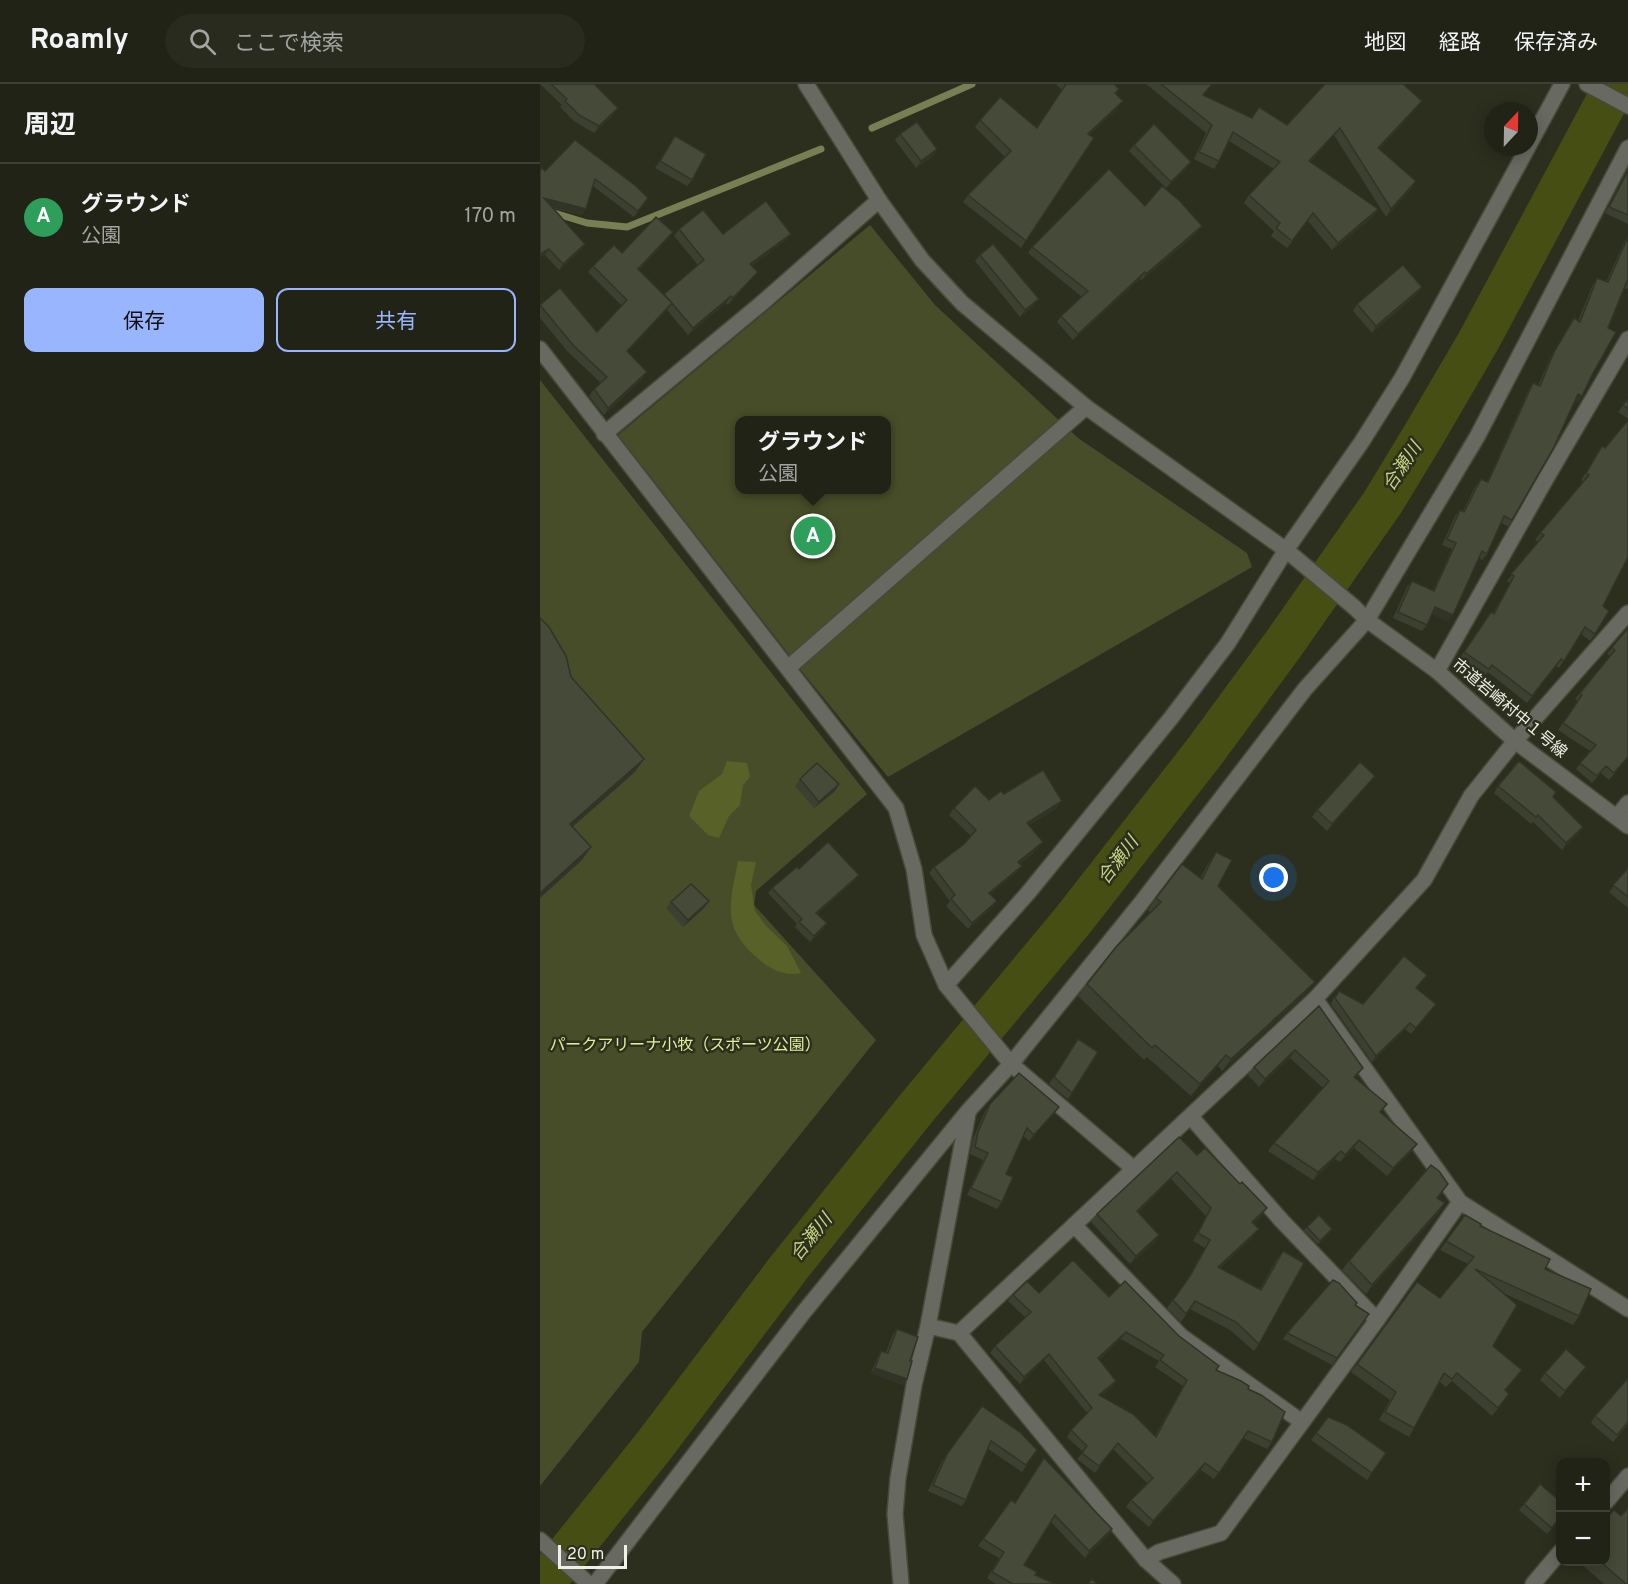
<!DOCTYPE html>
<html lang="ja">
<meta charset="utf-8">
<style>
:root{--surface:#212316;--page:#292b1f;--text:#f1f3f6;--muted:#a2a4a1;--line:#3e4035;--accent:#98b5fd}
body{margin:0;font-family:Overpass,"Noto Sans JP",sans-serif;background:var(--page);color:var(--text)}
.controls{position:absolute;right:18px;bottom:18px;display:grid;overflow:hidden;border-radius:12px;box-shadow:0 3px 15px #0003}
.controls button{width:54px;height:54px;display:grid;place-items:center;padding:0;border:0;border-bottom:2px solid var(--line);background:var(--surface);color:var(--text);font:30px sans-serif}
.compass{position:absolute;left:944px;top:18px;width:54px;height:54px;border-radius:50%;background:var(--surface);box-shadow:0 3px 15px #0003;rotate:22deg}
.scale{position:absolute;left:18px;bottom:15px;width:69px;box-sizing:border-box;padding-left:6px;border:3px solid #eef1e6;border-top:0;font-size:16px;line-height:21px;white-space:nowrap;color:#eef1e6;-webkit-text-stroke:4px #2c2f1e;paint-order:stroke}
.you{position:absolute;left:734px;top:794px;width:21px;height:21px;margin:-15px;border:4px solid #fff;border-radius:50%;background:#1a73e8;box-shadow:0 0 0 9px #1a73e833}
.badge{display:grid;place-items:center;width:39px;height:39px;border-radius:50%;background:var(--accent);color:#fff;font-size:20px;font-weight:700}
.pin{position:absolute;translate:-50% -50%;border:3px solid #fff;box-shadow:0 2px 6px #0006}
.popup{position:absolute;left:195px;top:332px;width:156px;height:78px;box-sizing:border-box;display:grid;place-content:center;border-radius:12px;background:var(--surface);filter:drop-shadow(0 2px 4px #0005);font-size:20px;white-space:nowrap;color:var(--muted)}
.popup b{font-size:22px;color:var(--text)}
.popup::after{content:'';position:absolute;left:50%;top:100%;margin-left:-12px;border:12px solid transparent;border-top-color:var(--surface)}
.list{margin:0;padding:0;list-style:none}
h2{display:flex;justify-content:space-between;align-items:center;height:78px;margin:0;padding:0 24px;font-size:26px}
h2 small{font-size:20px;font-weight:400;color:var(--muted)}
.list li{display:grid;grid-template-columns:39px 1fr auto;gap:18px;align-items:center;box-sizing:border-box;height:108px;padding:0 24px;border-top:2px solid var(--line)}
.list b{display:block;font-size:22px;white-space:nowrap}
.list p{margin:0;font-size:20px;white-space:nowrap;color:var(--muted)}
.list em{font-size:20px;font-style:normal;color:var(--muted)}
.actions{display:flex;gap:12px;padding:18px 24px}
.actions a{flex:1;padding:14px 0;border:2px solid var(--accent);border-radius:12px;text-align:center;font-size:21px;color:var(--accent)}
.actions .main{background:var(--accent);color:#111}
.icon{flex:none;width:33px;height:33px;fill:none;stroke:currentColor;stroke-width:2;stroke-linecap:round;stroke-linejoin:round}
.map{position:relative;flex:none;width:1088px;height:1500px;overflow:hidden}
header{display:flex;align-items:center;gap:36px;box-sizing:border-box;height:84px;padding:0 30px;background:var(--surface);border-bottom:2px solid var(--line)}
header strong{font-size:28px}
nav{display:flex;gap:33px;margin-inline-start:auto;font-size:21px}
.search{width:420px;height:54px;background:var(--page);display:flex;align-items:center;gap:15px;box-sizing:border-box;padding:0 21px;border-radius:33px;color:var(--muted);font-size:22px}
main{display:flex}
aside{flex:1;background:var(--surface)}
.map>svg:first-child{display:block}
.green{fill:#464d28;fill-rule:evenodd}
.forest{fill:#586128}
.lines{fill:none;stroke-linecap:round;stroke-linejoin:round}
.stream{stroke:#787f52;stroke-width:7}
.river{stroke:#464e13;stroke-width:42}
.minor-casing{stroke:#474a3a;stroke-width:18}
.tertiary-casing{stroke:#474a3a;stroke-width:18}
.minor{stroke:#686961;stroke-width:15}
.tertiary{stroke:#686961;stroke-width:15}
.wall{fill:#3c4030;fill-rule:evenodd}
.shaded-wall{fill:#313427}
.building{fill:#464a38;stroke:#313427;stroke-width:1.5;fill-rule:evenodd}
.labels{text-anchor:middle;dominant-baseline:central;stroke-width:5;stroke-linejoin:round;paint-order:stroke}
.street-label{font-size:16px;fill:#eef1e6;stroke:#2c2f1e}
.park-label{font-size:16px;fill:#dfee98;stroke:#2c2f1e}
.water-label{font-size:18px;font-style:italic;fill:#c7d680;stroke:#2c2f1e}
</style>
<header>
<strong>Roamly</strong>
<div class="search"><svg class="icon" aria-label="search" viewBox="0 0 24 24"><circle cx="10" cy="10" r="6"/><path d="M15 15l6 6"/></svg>ここで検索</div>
<nav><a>地図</a><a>経路</a><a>保存済み</a></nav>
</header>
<main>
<aside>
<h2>周辺<small></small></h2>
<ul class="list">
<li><span class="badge" style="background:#2e9e5b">A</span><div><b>グラウンド</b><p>公園</p></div><em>170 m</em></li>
</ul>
<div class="actions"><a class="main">保存</a><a>共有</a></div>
</aside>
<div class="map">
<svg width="1088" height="1500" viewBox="0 0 1088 1500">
<rect width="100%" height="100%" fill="#2c2f1e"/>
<g class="green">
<path d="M330,141L395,221L538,354L707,469L712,483L348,693L264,590L78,351ZM200,336H346V406H200Z"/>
<path d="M0,296L327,710L216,807L214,821L336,956L102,1248L99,1278L0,1402Z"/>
</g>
<g class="forest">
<path d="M187,677L207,679L210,693L203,701L200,721L189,732L179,754L168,751L149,732L159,707L182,690Z"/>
<path d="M198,777L216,778L211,801L215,827L226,842L247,862L261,889C246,892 234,887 222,878C181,845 189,824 198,777Z"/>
</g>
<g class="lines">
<g class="stream">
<path d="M332,44L432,0"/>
<path d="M0,131L11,128L47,139L87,143L281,65"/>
</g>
<path class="river" d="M3,1500L113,1363L250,1182L374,1027L534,835L665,667L745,558L843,418L883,352L939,256L1076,0"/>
<g class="minor-casing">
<g id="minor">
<path d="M1047,0L1088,22"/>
<path d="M989,61L1022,0"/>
<path d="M0,265L356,724L374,785L384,851L406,901L471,980L594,1085"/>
<path d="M64,350L222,219L339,116"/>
<path d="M746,466L814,523"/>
<path d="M248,584L546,323"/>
<path d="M897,587L1007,393L1088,255"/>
<path d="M1077,733L1088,719"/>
<path d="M406,901L488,809L631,634L688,559L746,466L821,359L862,294L988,63"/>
<path d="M775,915L920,1118L1088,1225"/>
<path d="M651,1033L742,1137L837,1236"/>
<path d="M534,1141L641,1252L762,1338"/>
<path d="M388,1242L419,1249L606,1476L633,1500"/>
<path d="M419,1249L775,915L884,796L931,712L975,657L1088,529"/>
<path d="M1066,1418L1088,1392"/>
<path d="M0,1456L49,1500"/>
<path d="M606,1476L619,1468L681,1449L837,1236L920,1118"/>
<path d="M55,1500L263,1229L429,1026L471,980L601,819L765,605L827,536L937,353L1088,64"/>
<path d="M361,1500L355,1430L358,1394L374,1301L388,1242L428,1029"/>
<path d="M993,1500L1020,1468"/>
</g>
</g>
<g class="tertiary-casing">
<g id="tertiary">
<path d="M266,0L339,116L382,176L422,219L546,323L746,466"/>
<path d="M814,523L827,536L897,587L975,657L1088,742"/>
</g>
</g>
<use href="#minor" class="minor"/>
<use href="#tertiary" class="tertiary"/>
</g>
<g class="wall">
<path d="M0,0H54L73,31L54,49L34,37L20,23L22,21Z"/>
<path d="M516,0H574L579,5L576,10L578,24L550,51L554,54L481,164L423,118L428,111L465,73L435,43L440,36L497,44L522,6Z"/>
<path d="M606,0H672L663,11L711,34L747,41L882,17L876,25L839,65L876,97L871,105L846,133L794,51L770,78L838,125L833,133L792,166L768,137L747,164L731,152L734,147L704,119L709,111L734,85L689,57L679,77L674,85L654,75L666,49Z"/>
<path d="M360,50L397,65L393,72L376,84L355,56Z"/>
<path d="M135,52L152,96L147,102L115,84Z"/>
<path d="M35,56L108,114L94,133L53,102L42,131L12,124L45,160L41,166L19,186L5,171V87Z"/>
<path d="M594,61L646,85L626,104L589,67Z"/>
<path d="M1088,85V140L1065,129Z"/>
<path d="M605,122L657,149L602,196L600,195L533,256L517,238L521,232L542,213L488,169L492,163Z"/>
<path d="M139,145L246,156L212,182L213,194L188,221L186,219L148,251L127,226L87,268L102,295L64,331L49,312L54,305L61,299L28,268L0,234V221L57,248L82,222L48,188L53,182L133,148L128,155L99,186L123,211L158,181L134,152Z"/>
<path d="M1088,152V205L1084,204L1068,244L1052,291L1042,312L1038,318L1035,317L972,436L968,442L961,439L947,470L942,476L939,474L908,537L892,530L887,541L882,547L853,534L867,503L872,497L893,507L912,465L902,461L915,432L920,426L923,427L936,401L941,395L947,398L989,305L993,299L998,301L1010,275L1029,241L1034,234L1038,237L1053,200L1057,194L1066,198L1085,157Z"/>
<path d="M440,171L494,222L480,233L435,177Z"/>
<path d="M882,203L877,210L832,249L813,227L817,220Z"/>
<path d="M1088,315V335L1078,328Z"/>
<path d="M1062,362L1063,522L1055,550L1050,557L1041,550L1019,584L1016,582L987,619L948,588L944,592L919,575L951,528L953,529L970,499L967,497L999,458L995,456L1000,449L1043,397L1041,396Z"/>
<path d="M1088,544V674L1069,696L1061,689L1052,699L1036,685L1050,667L1018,646L1038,617L1035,615L1070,572L1067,570Z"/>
<path d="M835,692L830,698L787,747L772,733L777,726Z"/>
<path d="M260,695L295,707L274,724L255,702Z"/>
<path d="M958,702L1013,713L1043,743L1038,750L1022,766L993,738L991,740L954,709Z"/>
<path d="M464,710L517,724L489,741L498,765L480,780L477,788L450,810L457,817L452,824L428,845L406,822L410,817L389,789L394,783L424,760L431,752L409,731L414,724L449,716Z"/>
<path d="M676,768L678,802L766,910L682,987L678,982L651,1012L607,973L604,976L538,912L547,900L611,829L608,826L616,814L660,794L668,780Z"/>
<path d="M1088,784V824L1069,808Z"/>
<path d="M259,785L319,791L315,796L277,830L287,839L283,845L270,858L255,843L257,840L228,809L232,804Z"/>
<path d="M169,817L164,824L143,843L126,824L131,818Z"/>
<path d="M887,891L877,904L891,927L871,950L865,945L832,978L791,920L794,913L799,907L823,920Z"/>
<path d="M779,922L823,984L815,994L841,1029L877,1060L872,1067L847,1092L814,1064L800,1078L795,1075L773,1096L728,1067L734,1059L783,1004L750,974L719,1003L708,991L714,983Z"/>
<path d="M534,962L532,1009L528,1015L509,1000Z"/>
<path d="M450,1020L519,1023L514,1030L489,1057L483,1052L466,1090L462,1118L457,1125L427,1111L443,1076L430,1070L433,1055L445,1027Z"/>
<path d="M657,1071L700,1100L727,1124L722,1131L713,1140V1153L680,1184L720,1205L737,1175L743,1167L719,1260L714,1267L690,1246L650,1225L641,1238L627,1224L645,1199L665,1164L653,1157L666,1132L631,1095L598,1128L619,1151L614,1159L590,1180L551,1138L557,1130Z"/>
<path d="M908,1100L898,1114L899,1128L826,1210L802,1186L809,1177Z"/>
<path d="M925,1131L940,1142L1005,1185L1039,1232L1033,1241L961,1208L953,1262L982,1286L965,1307L969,1310L952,1332L912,1297L906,1303L900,1298L874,1344L869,1353L839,1336L850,1316L811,1288L877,1198L900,1214L928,1180L900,1166Z"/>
<path d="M767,1143L790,1148L778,1160L764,1146Z"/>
<path d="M499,1209L569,1213L639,1252L676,1286L708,1305L732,1358L727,1365L703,1354L674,1395L661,1386L609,1443L586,1423L591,1416L607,1399L573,1365L555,1389L537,1375L543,1368L527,1353L531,1346L547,1329L504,1276L480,1300L450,1269L455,1262L485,1233L468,1217L473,1211ZM581,1255L619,1277L615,1283L643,1302L615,1352L561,1312L572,1303L576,1297L559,1276Z"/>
<path d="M816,1221L829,1230L792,1281L743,1255L747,1249Z"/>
<path d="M357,1245L370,1277L367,1295L363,1301L331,1289L338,1272L341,1267L346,1268L353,1250Z"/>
<path d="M1005,1289H1041L1020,1314L1000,1296Z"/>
<path d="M442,1322L497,1366L482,1388L448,1365L426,1416L422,1422L388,1407L402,1377Z"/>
<path d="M1055,1332L1088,1340L1073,1358L1051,1339Z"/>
<path d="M788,1333L846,1369L827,1396L771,1356Z"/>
<path d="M471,1416L474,1419L572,1445L568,1452L545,1474L511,1438L484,1481L495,1491L515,1500H456L447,1494L459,1474L438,1462Z"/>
<path d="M984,1420L1020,1435L1007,1450L979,1426Z"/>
<path d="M1081,1432L1088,1500H1064L1039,1478H1065Z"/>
</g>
<g class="shaded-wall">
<path d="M583,17L578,24L544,57L548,50Z"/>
<path d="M882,17L876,25L833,72L838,64Z"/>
<path d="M78,24L73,31L54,49L59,42Z"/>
<path d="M800,44L794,51L763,85L769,77Z"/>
<path d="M397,65L393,72L376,84L381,77Z"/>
<path d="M651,78L646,85L626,104L631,98Z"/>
<path d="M876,97L871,105L846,133L851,125Z"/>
<path d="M4,114L46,125L42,131L0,120Z"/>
<path d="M838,125L833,133L792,166L798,159Z"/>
<path d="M662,142L657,149L602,196L606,190Z"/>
<path d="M133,148L128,155L93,192L98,185Z"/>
<path d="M251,150L246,156L206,187L210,180Z"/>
<path d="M45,160L41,166L19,186L23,180Z"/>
<path d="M9,165L5,171L0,174V170Z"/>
<path d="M218,188L213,194L188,221L193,214Z"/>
<path d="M605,188L600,195L533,256L538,250Z"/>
<path d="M882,203L877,210L832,249L836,242Z"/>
<path d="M191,212L186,219L148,251L153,244Z"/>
<path d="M499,215L494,222L480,233L485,226Z"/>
<path d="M132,219L127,226L82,274L87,267Z"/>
<path d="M107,288L102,295L64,331L68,324Z"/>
<path d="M1038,310L1042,312L1038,318L1034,317Z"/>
<path d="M895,523L913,531L908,537L891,530Z"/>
<path d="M104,675L95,688L21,753L30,740Z"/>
<path d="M835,692L830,698L787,747L792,740Z"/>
<path d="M299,700L295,707L274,724L279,718Z"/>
<path d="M522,717L517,724L482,745L487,739Z"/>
<path d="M1043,743L1038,750L1022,766L1026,759Z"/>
<path d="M503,758L498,765L474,784L478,778Z"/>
<path d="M51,763L42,776L0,814V809Z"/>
<path d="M482,782L477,788L445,815L449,809Z"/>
<path d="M319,791L315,796L273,834L276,829Z"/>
<path d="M169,817L164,824L143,843L148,836Z"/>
<path d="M457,817L452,824L428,845L432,839Z"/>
<path d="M287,839L283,845L270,858L274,852Z"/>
<path d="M775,898L766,910L682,987L691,975Z"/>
<path d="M870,939L865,945L832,978L836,972Z"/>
<path d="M755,966L750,974L719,1003L725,995Z"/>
<path d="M686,971L678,982L651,1012L660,1000Z"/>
<path d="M519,1023L514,1030L489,1057L494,1051Z"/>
<path d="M819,1056L814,1064L800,1078L805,1071Z"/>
<path d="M877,1060L872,1067L847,1092L853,1084Z"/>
<path d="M801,1067L795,1075L773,1096L778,1088Z"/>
<path d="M637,1088L631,1095L591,1134L597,1127Z"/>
<path d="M905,1119L899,1128L826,1210L832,1201Z"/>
<path d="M727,1124L722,1131L707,1146L712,1138Z"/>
<path d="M719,1145L713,1153L673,1191L678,1183Z"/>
<path d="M619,1151L614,1159L590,1180L596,1172Z"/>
<path d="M586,1248L581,1255L553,1281L558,1274Z"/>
<path d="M509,1270L504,1276L480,1300L484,1293Z"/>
<path d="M1046,1283L1041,1289L1020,1314L1025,1307Z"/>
<path d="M335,1284L367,1295L363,1301L331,1289Z"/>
<path d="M576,1297L572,1303L555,1317L559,1311Z"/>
<path d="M665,1379L661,1386L609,1443L613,1437Z"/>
<path d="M572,1445L568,1452L545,1474L549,1467Z"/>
</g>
<g class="building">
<path d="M11,0H54L78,24L59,42L39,31L25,17L27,15Z"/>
<path d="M526,0H574L579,5L575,9L583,17L548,50L554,54L486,157L428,111L471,67L440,36L460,13L497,44Z"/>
<path d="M621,0H672L663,11L712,34L719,23L747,41L785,0H863L882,17L838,64L876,97L851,125L800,44L769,77L838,125L798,159L773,129L752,157L736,144L740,139L709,111L740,78L693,48L679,77L659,68L672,41Z"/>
<path d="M377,38L397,65L381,77L360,50Z"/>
<path d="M614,40L651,78L631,98L594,61Z"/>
<path d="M135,52L166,70L152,96L120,77Z"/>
<path d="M35,56L96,102L108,114L98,127L55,95L46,125L4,114L45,160L23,180L9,165L0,170V87L2,84L5,87Z"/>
<path d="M569,85L605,122L622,102L640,117L662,142L606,190L605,188L538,250L521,232L548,207L492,163Z"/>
<path d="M1088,87V131L1069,123Z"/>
<path d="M226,117L251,150L210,180L218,188L193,214L191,212L153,244L124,210L164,176L139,145L163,126L183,150Z"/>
<path d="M116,133L133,148L98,185L132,219L87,267L107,288L68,324L54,305L67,293L33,261L0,221L20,204L57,248L87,216L53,182L74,161L82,169Z"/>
<path d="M1088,153V197H1087L1068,244L1076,248L1052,291L1042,312L1038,310L1013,365L972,436L964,432L947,470L942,467L913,531L895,523L887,541L858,528L872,497L894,507L916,459L907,455L920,426L924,428L941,395L948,398L993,299L1000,302L1014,268L1034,234L1040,238L1057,194L1068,198Z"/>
<path d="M453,160L499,215L485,226L440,171Z"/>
<path d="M863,181L882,203L836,242L817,220Z"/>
<path d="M1088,315V325L1083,321Z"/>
<path d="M1088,336V473L1063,522L1069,527L1055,550L1045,543L1024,577L1021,575L992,612L952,581L949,585L924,568L951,528L954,530L974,492L971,490L1004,451L1000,449L1049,391L1046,389L1062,362L1065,364Z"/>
<path d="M0,534L9,543L26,572L31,593L104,675L30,740L51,763L0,809Z"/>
<path d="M1088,544V673L1074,689L1066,682L1057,692L1040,679L1056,661L1023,639L1042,611L1040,609L1075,566L1072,563Z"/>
<path d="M979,677L1016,708L1013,713L1043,743L1026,759L998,731L996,733L958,702Z"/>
<path d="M820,678L835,692L792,740L777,726Z"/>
<path d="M277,679L299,700L279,718L260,695Z"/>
<path d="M503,686L522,717L487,739L503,758L478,778L482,782L449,809L457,817L432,839L411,815L415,811L394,783L424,760L436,746L414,724L435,702L449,716L461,707L464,710Z"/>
<path d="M288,758L319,791L276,829L287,839L274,852L259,838L262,835L232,804L257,783L259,785Z"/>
<path d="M676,768L692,776L678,802L775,898L691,975L686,971L660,1000L615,961L612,964L547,900L576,863L621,818L616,814L642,780L662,795Z"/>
<path d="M1088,784V813L1073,801Z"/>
<path d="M151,800L169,817L148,836L131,818Z"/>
<path d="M864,872L887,891L876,904L896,920L876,944L870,939L836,972L795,914L799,907L823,920Z"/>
<path d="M779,922L823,984L814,993L847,1020L840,1028L877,1060L853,1084L819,1056L805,1071L801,1067L778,1088L734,1059L789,997L755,966L725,995L714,983Z"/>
<path d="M538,955L558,968L532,1009L514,993Z"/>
<path d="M479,989L519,1023L494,1051L487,1044L466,1090L473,1093L462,1118L431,1104L448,1069L435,1063L438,1048L450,1020Z"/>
<path d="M639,1053L657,1071L665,1064L700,1100L702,1098L727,1124L712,1138L719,1145L678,1183L721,1206L743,1167L764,1179L719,1260L696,1238L655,1217L646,1230L633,1216L650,1192L670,1156L658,1149L671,1124L637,1088L597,1127L619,1151L596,1172L557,1130Z"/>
<path d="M891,1081L899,1087L908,1100L897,1114L905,1119L832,1201L809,1177Z"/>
<path d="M779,1131L792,1145L780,1157L767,1143Z"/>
<path d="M925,1131L941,1140L940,1142L1010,1175L1005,1185L1051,1205L1039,1232L935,1185L977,1221L953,1262L982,1286L965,1306L969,1310L958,1324L917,1289L912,1295L904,1289L874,1344L845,1328L856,1308L817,1280L877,1198L900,1214L934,1173L906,1157Z"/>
<path d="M533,1176L569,1213L585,1197L639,1252L679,1282L676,1286L701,1297L709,1302L708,1305L721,1311L745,1328L732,1358L708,1347L679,1389L665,1379L613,1437L591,1416L613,1394L578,1359L559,1382L542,1369L547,1362L531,1346L552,1324L509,1270L484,1293L455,1262L491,1228L473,1211L487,1197L499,1209ZM586,1248L624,1271L620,1276L647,1296L616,1353L593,1330L559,1311L576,1297L558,1274Z"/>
<path d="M793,1196L799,1199L817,1219L815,1221L829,1230L797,1274L747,1249Z"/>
<path d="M357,1245L378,1253L370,1277H372L367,1295L335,1284L341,1267L348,1269Z"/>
<path d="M1026,1265L1046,1283L1025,1307L1005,1289Z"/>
<path d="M1088,1294V1338L1077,1351L1055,1332Z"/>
<path d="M442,1322L481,1349L497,1366L486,1381L451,1357L426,1416L393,1401L407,1370Z"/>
<path d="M788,1333L807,1341L846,1369L832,1389L776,1349Z"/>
<path d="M504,1374L572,1445L549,1467L515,1431L484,1481L497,1488L495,1491L515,1500H473L452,1488L464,1468L443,1455L471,1416L475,1419Z"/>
<path d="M1000,1400L1020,1417V1433L1012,1444L984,1420Z"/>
<path d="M1088,1424V1500H1086L1061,1478H1065V1435L1074,1426L1081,1432Z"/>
<path d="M552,1495L557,1500H548Z"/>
</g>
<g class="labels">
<g class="street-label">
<text transform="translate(969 625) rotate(40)">市道岩崎村中１号線</text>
</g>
<g class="park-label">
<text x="145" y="962">パークアリーナ小牧（スポーツ公園）</text>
</g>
<g class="water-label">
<text transform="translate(863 383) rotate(-56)">合瀬川</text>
<text transform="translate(579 777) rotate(-53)">合瀬川</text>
<text transform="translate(272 1154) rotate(-51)">合瀬川</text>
</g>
</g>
</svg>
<div class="controls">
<button>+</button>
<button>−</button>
</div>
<svg class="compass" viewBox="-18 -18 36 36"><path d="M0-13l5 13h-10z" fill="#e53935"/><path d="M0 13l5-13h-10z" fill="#a2a4a1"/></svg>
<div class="scale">20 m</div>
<div class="you"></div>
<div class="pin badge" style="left:273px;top:452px;background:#2e9e5b">A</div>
<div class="popup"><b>グラウンド</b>公園</div>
</div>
</main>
